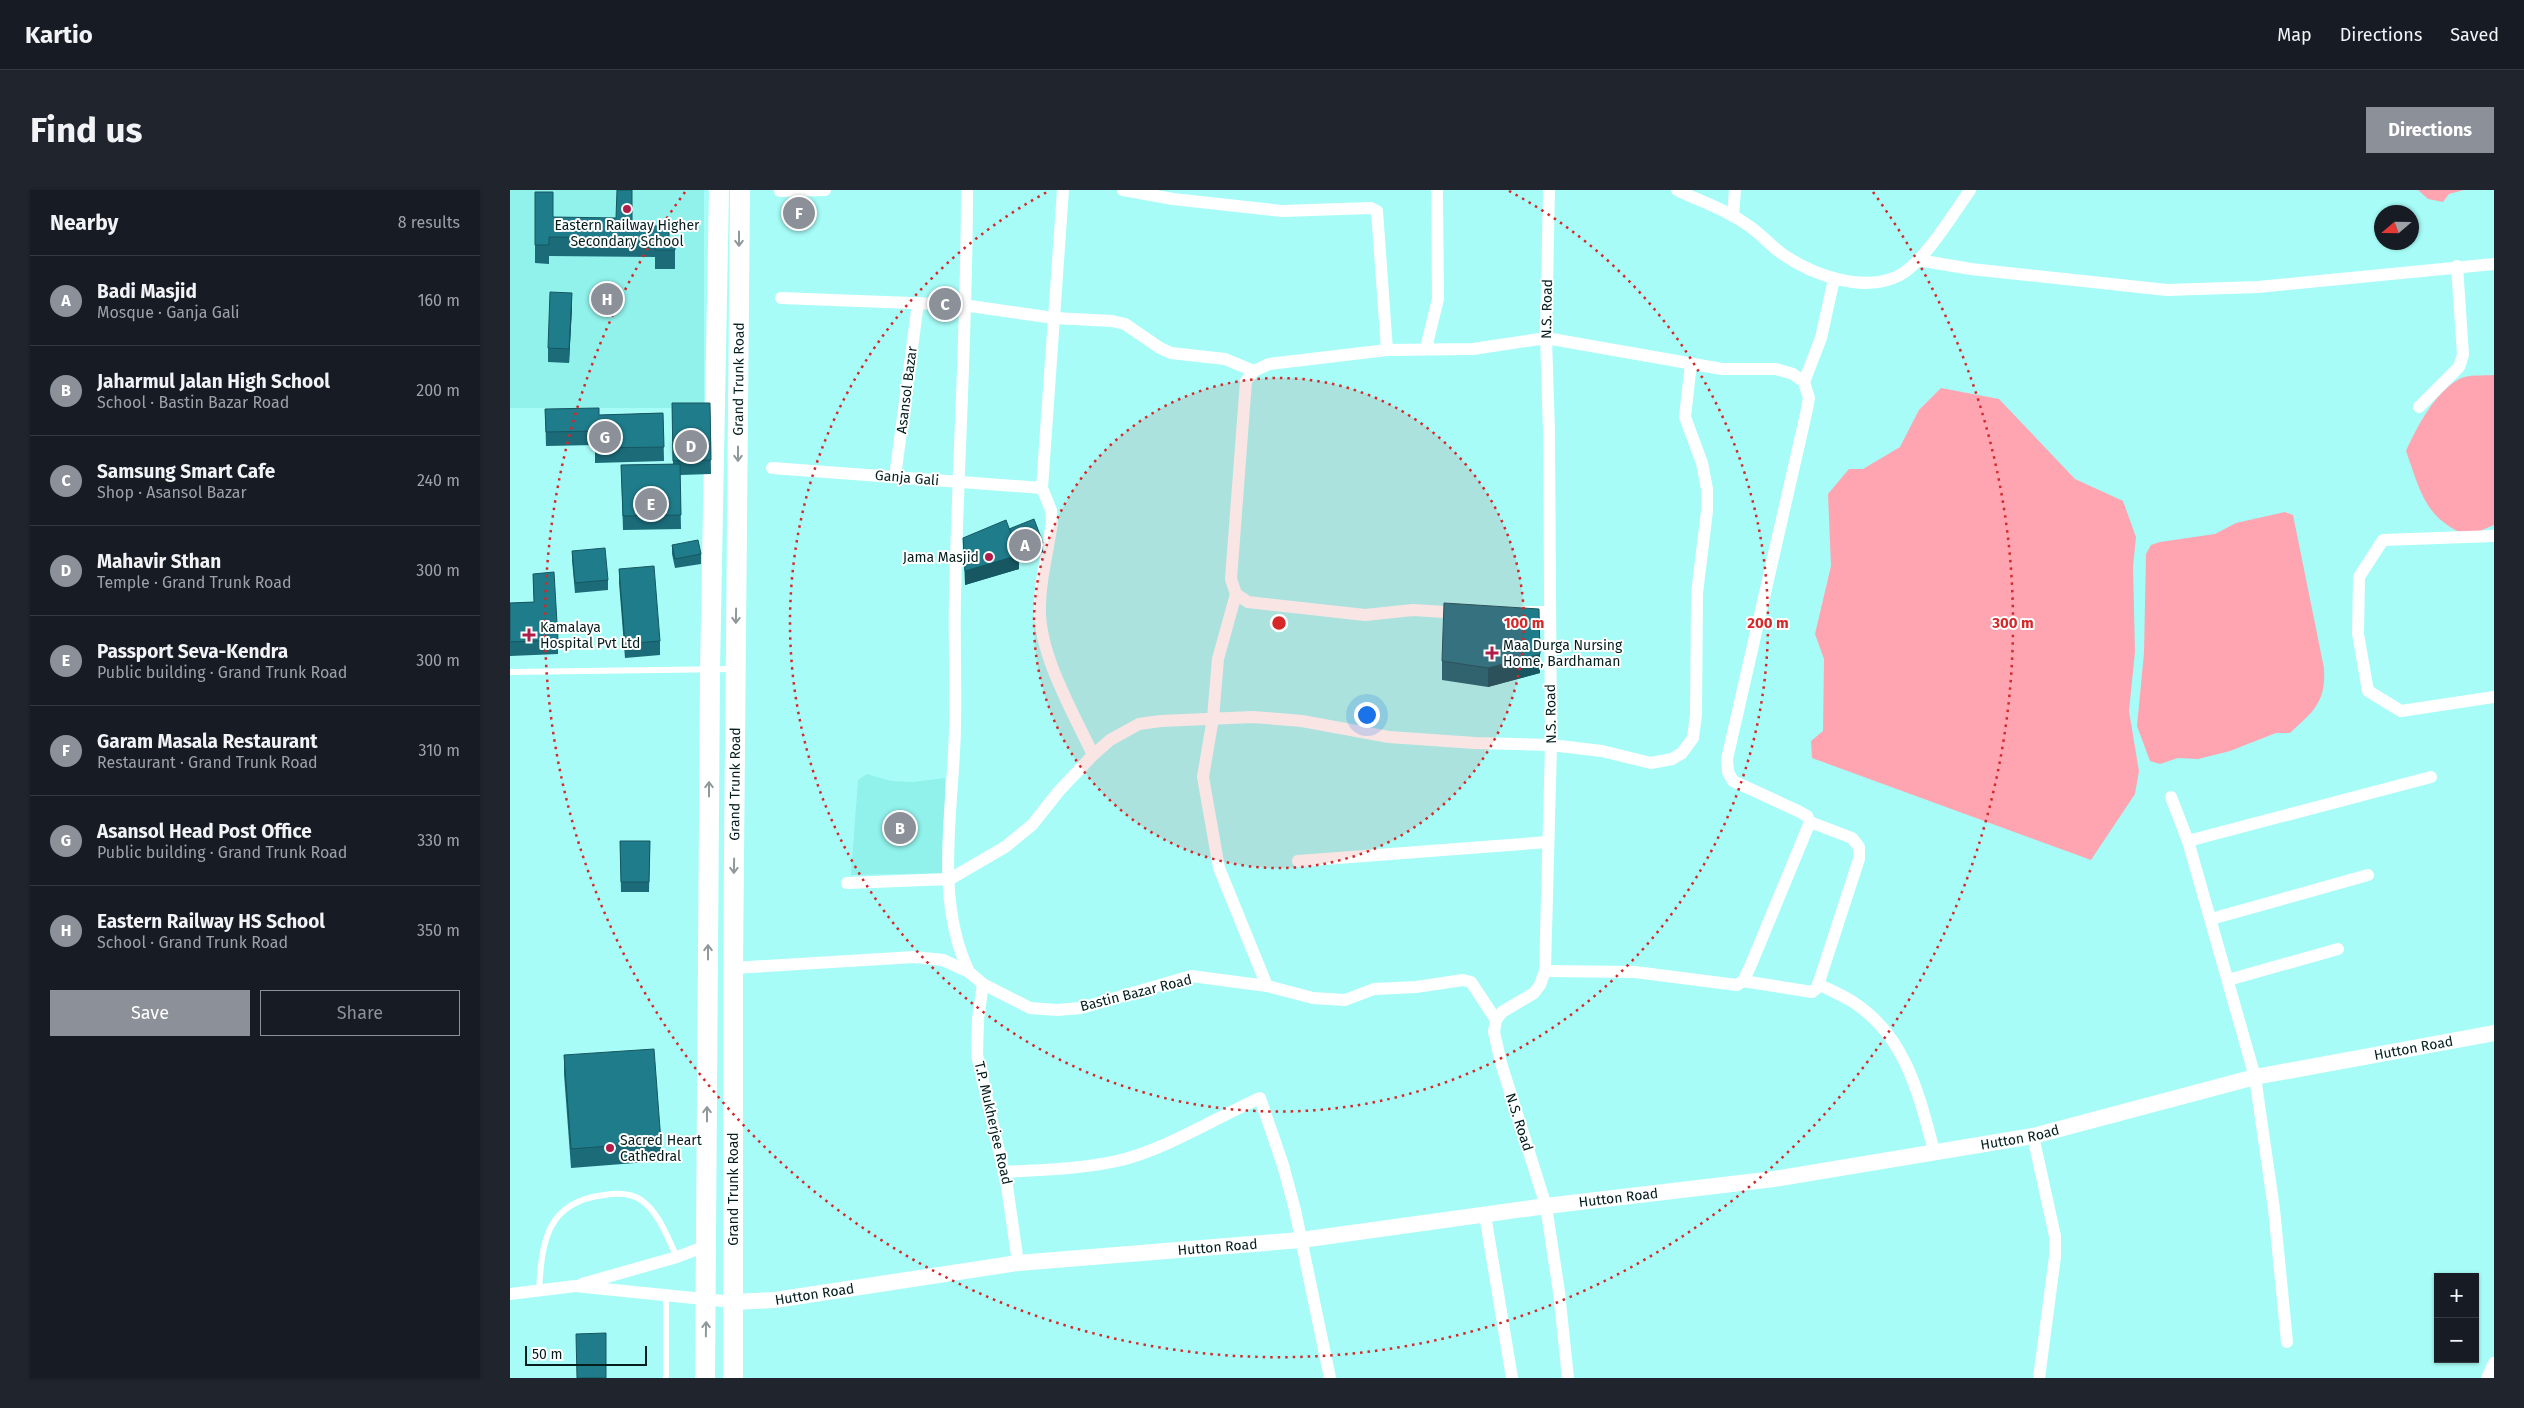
<!DOCTYPE html>
<meta charset="utf-8">
<style>
:root{--surface:#171b24;--page:#20242c;--text:#f1f3f6;--muted:#9ea1a6;--line:#363941;--accent:#8c9099}
body{margin:0;font-family:"Fira Sans",sans-serif;background:var(--page);color:var(--text)}
.controls{position:absolute;right:15px;bottom:15px;display:grid;overflow:hidden;border-radius:0px;box-shadow:0 1px 4px #0004}
.controls button{width:45px;height:45px;display:grid;place-items:center;padding:0;border:0;border-bottom:1px solid var(--line);background:var(--surface);color:var(--text);font:25px sans-serif}
.compass{position:absolute;left:1864px;top:15px;width:45px;height:45px;border-radius:50%;background:var(--surface);box-shadow:0 1px 4px #0004;rotate:250deg}
.scale{position:absolute;left:15px;bottom:12px;width:122px;box-sizing:border-box;padding-left:5px;border:2px solid #031e1d;border-top:0;font-size:14px;line-height:18px;white-space:nowrap;color:#031e1d;-webkit-text-stroke:4px #fff;paint-order:stroke}
.you{position:absolute;left:856px;top:524px;width:18px;height:18px;margin:-12px;border:4px solid #fff;border-radius:50%;background:#1a73e8;box-shadow:0 0 0 8px #1a73e833}
.badge{display:grid;place-items:center;width:32px;height:32px;border-radius:50%;background:var(--accent);color:#fff;font-size:16px;font-weight:700}
.pin{position:absolute;translate:-50% -50%;border:2px solid #fff;box-shadow:0 1px 5px #0006}
.list{margin:0;padding:0;list-style:none}
h2{display:flex;justify-content:space-between;align-items:center;height:65px;margin:0;padding:0 20px;font-size:21px}
h2 small{font-size:16px;font-weight:400;color:var(--muted)}
.list li{display:grid;grid-template-columns:32px 1fr auto;gap:15px;align-items:center;box-sizing:border-box;height:90px;padding:0 20px;border-top:1px solid var(--line)}
.list b{display:block;font-size:19px;white-space:nowrap}
.list p{margin:0;font-size:16px;white-space:nowrap;color:var(--muted)}
.list em{font-size:16px;font-style:normal;color:var(--muted)}
.actions{display:flex;gap:10px;padding:15px 20px}
.actions a{flex:1;padding:11px 0;border:1px solid var(--accent);border-radius:0px;text-align:center;font-size:18px;color:var(--accent)}
.actions .main{background:var(--accent);color:#fff}
.map{position:relative;flex:none;width:1984px;height:1188px;overflow:hidden;border-radius:0px}
header{display:flex;align-items:center;gap:30px;box-sizing:border-box;height:70px;padding:0 25px;background:var(--surface);border-bottom:1px solid var(--line)}
header strong{font-size:24px}
nav{display:flex;gap:28px;margin-inline-start:auto;font-size:18px}
.intro{display:flex;align-items:center;justify-content:space-between;box-sizing:border-box;height:120px;padding:0 30px}
h1{margin:0;font-size:35px}
.button{padding:12px 22px;border-radius:0px;background:var(--accent);color:#fff;font-size:18px;font-weight:700}
main{display:flex;gap:30px;padding:0 30px}
aside{flex:1;background:var(--surface);border-radius:0px;box-shadow:0 1px 4px #0004}
.map>svg:first-child{display:block}
.built{fill:#91f1eb}
.water{fill:#fea5b1}
.lines{fill:none;stroke-linecap:round;stroke-linejoin:round}
.service{stroke:#fff;stroke-width:6}
.minor{stroke:#fff;stroke-width:12}
.tertiary{stroke:#fff;stroke-width:16}
.primary{stroke:#fff;stroke-width:20}
.wall{fill:#1b6b78}
.shaded-wall{fill:#165761}
.building{fill:#1f7c8b;stroke:#165761}
.oneway{stroke:#8e9a99}
.ring{fill:none;stroke:#d62828;stroke-width:2.5;stroke-dasharray:2.5 5}
.poi-dot{fill:#b01d48;stroke:#fff;stroke-width:2}
.labels{text-anchor:middle;dominant-baseline:central;stroke-width:4;stroke-linejoin:round;paint-order:stroke}
.poi-label{font-size:14px;fill:#031e1d;stroke:#fff;text-anchor:start}
.street-label{font-size:14px;fill:#031e1d;stroke:#fff}
.centre{fill:#d62828;stroke:#fff;stroke-width:2.5}
.ring-label{font-size:15px;text-anchor:middle;font-weight:bold;fill:#d62828;stroke:#fff;stroke-width:4;stroke-linejoin:round;paint-order:stroke}
</style>
<header>
<strong>Kartio</strong>
<nav><a>Map</a><a>Directions</a><a>Saved</a></nav>
</header>
<div class="intro"><h1>Find us</h1><a class="button">Directions</a></div>
<main>
<aside>
<h2>Nearby<small>8 results</small></h2>
<ul class="list">
<li><span class="badge">A</span><div><b>Badi Masjid</b><p>Mosque · Ganja Gali</p></div><em>160 m</em></li>
<li><span class="badge">B</span><div><b>Jaharmul Jalan High School</b><p>School · Bastin Bazar Road</p></div><em>200 m</em></li>
<li><span class="badge">C</span><div><b>Samsung Smart Cafe</b><p>Shop · Asansol Bazar</p></div><em>240 m</em></li>
<li><span class="badge">D</span><div><b>Mahavir Sthan</b><p>Temple · Grand Trunk Road</p></div><em>300 m</em></li>
<li><span class="badge">E</span><div><b>Passport Seva-Kendra</b><p>Public building · Grand Trunk Road</p></div><em>300 m</em></li>
<li><span class="badge">F</span><div><b>Garam Masala Restaurant</b><p>Restaurant · Grand Trunk Road</p></div><em>310 m</em></li>
<li><span class="badge">G</span><div><b>Asansol Head Post Office</b><p>Public building · Grand Trunk Road</p></div><em>330 m</em></li>
<li><span class="badge">H</span><div><b>Eastern Railway HS School</b><p>School · Grand Trunk Road</p></div><em>350 m</em></li>
</ul>
<div class="actions"><a class="main">Save</a><a>Share</a></div>
</aside>
<div class="map">
<svg width="1984" height="1188" viewBox="0 0 1984 1188">
<rect width="100%" height="100%" fill="#a7fcf7"/>
<g class="built">
<rect x="0" y="0" width="194" height="218"/>
<path d="M357,584L381,591L403,592L435,588V683L341,685L348,590Z"/>
</g>
<g class="water">
<path d="M1908,0H1954L1939,4L1933,12L1918,9Z"/>
<path d="M1984,185V335L1958,346C1914,328 1911,302 1896,261C1908,235 1924,204 1949,189C1958,184 1974,186 1984,185Z"/>
<path d="M1431,198L1489,209L1565,289L1613,311L1626,347L1623,377L1625,462L1619,521L1629,581L1625,604L1581,670L1302,568L1301,551L1313,541L1314,469L1305,444L1321,376L1318,304L1339,279H1353L1390,257L1409,220Z"/>
<path d="M1775,322L1783,325L1814,478C1816,512 1804,521 1780,543H1766L1720,561L1688,569L1668,568L1650,574L1640,571L1627,536L1634,463L1636,364L1641,355L1650,352L1705,344L1726,333Z"/>
</g>
<g class="lines">
<g class="service">
<path d="M0,482L222,479"/>
<path d="M29,1100C32,1052 36,1012 94,1005C106,1003 120,1002 131,1010C149,1022 158,1049 167,1067"/>
<path d="M156,1188V1105"/>
</g>
<g class="minor">
<path d="M457,0C457,135 448,271 445,406C444,449 446,493 445,536C444,616 423,707 459,782"/>
<path d="M553,0L532,298L541,320L542,332C538,362 529,393 530,423C531,468 564,524 583,565"/>
<path d="M613,0L663,9L772,21L861,18L867,21L877,160"/>
<path d="M1039,0L1036,148L1039,242L1041,555L1035,781L1030,795L1024,803L992,822L986,830L984,842L991,873L1036,1016L1049,1102L1058,1188"/>
<path d="M1167,0C1192,12 1217,20 1239,36C1251,44 1260,55 1271,63C1302,85 1354,104 1390,85C1414,72 1444,23 1460,0"/>
<path d="M270,1L315,0"/>
<path d="M1223,26L1225,0"/>
<path d="M1408,70L1461,79L1657,100L1748,97L1984,74"/>
<path d="M271,108L453,115L544,128L602,131L615,134L650,158L661,163L715,169L744,181"/>
<path d="M916,158L928,109L927,0"/>
<path d="M1294,192L1311,148L1324,89"/>
<path d="M1909,217L1949,177L1953,165L1947,76"/>
<path d="M262,278L532,298"/>
<path d="M385,287L408,113"/>
<path d="M1984,346L1873,350L1849,387L1848,444L1858,501L1891,521L1984,507"/>
<path d="M726,404L708,469L703,528L693,587L709,678L757,796"/>
<path d="M1014,422H1039"/>
<path d="M951,423L903,420L855,425L738,412L726,404L721,389L736,191L744,181L759,174L877,160L963,159L1036,148L1212,179H1266L1283,184L1294,192L1299,208L1296,224L1217,569L1218,582L1223,591L1288,621L1297,626L1300,632L1240,777L1233,791L1227,795L1125,782L1035,781"/>
<path d="M1661,607L1678,651L1745,887L1764,1019L1777,1152"/>
<path d="M1678,651L1921,587"/>
<path d="M788,671L1038,652"/>
<path d="M337,693L440,689L495,657L522,635L549,601L583,565L600,550L629,534L651,531L743,527L792,531L879,547L965,553L1041,555L1092,561L1141,573L1162,569L1172,563L1183,548L1186,525L1187,403L1197,321V299L1192,273L1175,227L1181,173"/>
<path d="M1701,729L1858,685"/>
<path d="M223,778L404,767L433,770L459,782L473,794L520,818L547,820L571,818L681,786L757,796L803,808L835,810L864,799L906,797L953,790L961,792L986,830"/>
<path d="M1718,790L1828,759"/>
<path d="M1233,791L1302,802L1307,798L1349,669V657L1342,648L1300,632"/>
<path d="M473,794L468,829L467,865L497,996L508,1073"/>
<path d="M1308,794C1320,800 1332,805 1343,812C1396,846 1409,905 1424,961"/>
<path d="M1523,946L1545,1046V1067L1529,1188"/>
<path d="M493,982C531,980 570,979 607,971C657,959 703,929 750,908L773,975L785,1020L820,1188"/>
<path d="M975,1025L1002,1188"/>
<path d="M72,1094L167,1067L196,1056"/>
<path d="M0,1104L65,1096L223,1112"/>
<path d="M1977,1188L1984,1173"/>
</g>
<path class="tertiary" id="s1" d="M223,1112L265,1110L508,1073L791,1050L1036,1016L1264,989L1523,946L1745,887L1984,843"/>
<g class="primary">
<path d="M195,1188L200,480L209,0"/>
<path id="s2" d="M223,1188V778L230,0"/>
</g>
</g>
<g class="wall">
<path d="M25,2L43,27L122,36L159,50H165V79H145V67L39,66V74L25,73Z"/>
<path d="M62,117L59,173L38,172V158Z"/>
<path d="M162,213H200L201,284L170,285L171,339L113,340L111,275L163,274Z"/>
<path d="M35,219L89,225L153,223L154,271L85,273V255L36,256Z"/>
<path d="M499,339L533,362L509,371V379L455,395L453,348Z"/>
<path d="M162,355L191,364V374L165,378L162,364Z"/>
<path d="M62,361L98,390V400L65,403L62,370Z"/>
<path d="M109,379L150,451V465L115,468L109,393Z"/>
<path d="M23,384L48,450V464L0,466V413L24,412Z"/>
<path d="M932,471L1030,483L978,497L932,490Z"/>
<path d="M110,651H140L139,702H111Z"/>
<path d="M54,865L151,952V971L61,978L54,884Z"/>
</g>
<g class="shaded-wall">
<path d="M62,103V117L59,173V159Z"/>
<path d="M533,353V362L509,371V379L455,395V381L507,363Z"/>
<path d="M1030,464V483L978,497V478Z"/>
</g>
<g class="building">
<path d="M107,0H122V36H159V50H165V60H145V48L39,47V55H25V2H43V27L106,28Z"/>
<path d="M40,102L62,103L59,159L38,158Z"/>
<path d="M162,213H200L201,270L163,271Z"/>
<path d="M89,218V225L153,223L154,257L85,258V241L36,242L35,219Z"/>
<path d="M170,274L171,325L113,326L111,275Z"/>
<path d="M524,329L533,353L508,362L499,339Z"/>
<path d="M496,330L509,365L455,381L453,348Z"/>
<path d="M188,350L191,364L165,369L162,355Z"/>
<path d="M95,358L98,390L65,393L62,361Z"/>
<path d="M144,376L150,451L115,454L109,379Z"/>
<path d="M44,382L48,450L0,452V413L24,412L23,384Z"/>
<path d="M934,413L1029,419L1030,464L978,478L932,471Z"/>
<path d="M110,651H140L139,692H111Z"/>
<path d="M144,859L151,952L61,959L54,865Z"/>
<path d="M96,1143V1188H67L66,1144Z"/>
</g>
<defs><path id="oneway-shaft" d="M-6 0H5M1.5-3L5.5 0L1.5 3" fill="none" stroke-width="1.6" stroke-linecap="round" stroke-linejoin="round" transform="scale(1.25)"/></defs>
<g class="oneway">
<use href="#oneway-shaft" transform="translate(229 49) rotate(90)"/>
<use href="#oneway-shaft" transform="translate(228 264) rotate(90)"/>
<use href="#oneway-shaft" transform="translate(226 426) rotate(91)"/>
<use href="#oneway-shaft" transform="translate(199 599) rotate(-90)"/>
<use href="#oneway-shaft" transform="translate(224 676) rotate(91)"/>
<use href="#oneway-shaft" transform="translate(198 762) rotate(-90)"/>
<use href="#oneway-shaft" transform="translate(197 924) rotate(-90)"/>
<use href="#oneway-shaft" transform="translate(196 1139) rotate(-89)"/>
</g>
<circle cx="769" cy="433" r="245" fill="#d62828" fill-opacity=".12"/>
<g class="ring">
<circle cx="769" cy="433" r="245"/>
<path d="M999 1A489 489 0 1 1 539 1"/>
<path d="M1363 2A734 734 0 1 1 175 2"/>
</g>
<g class="poi-dot">
<circle cx="117" cy="19" r="5"/>
<circle cx="479" cy="367" r="5"/>
<path d="M16.5 437.5h5v5h5v5h-5v5h-5v-5h-5v-5h5z"/>
<path d="M979.5 455.5h5v5h5v5h-5v5h-5v-5h-5v-5h5z"/>
<circle cx="100" cy="958" r="5"/>
</g>
<g class="labels">
<g class="poi-label">
<text x="117" y="35" text-anchor="middle">Eastern Railway Higher<tspan x="117" dy="16">Secondary School</tspan></text>
<text x="469" y="367" text-anchor="end">Jama Masjid</text>
<text x="30" y="437">Kamalaya<tspan x="30" dy="16">Hospital Pvt Ltd</tspan></text>
<text x="993" y="455">Maa Durga Nursing<tspan x="993" dy="16">Home, Bardhaman</tspan></text>
<text x="110" y="950">Sacred Heart<tspan x="110" dy="16">Cathedral</tspan></text>
</g>
<g class="street-label">
<text transform="translate(1037 119) rotate(-89)">N.S. Road</text>
<text stroke="none"><textPath href="#s2" startOffset="999">Grand Trunk Road</textPath></text>
<text transform="translate(397 200) rotate(-83)">Asansol Bazar</text>
<text transform="translate(397 288) rotate(5)">Ganja Gali</text>
<text transform="translate(1041 524) rotate(-91)">N.S. Road</text>
<text stroke="none"><textPath href="#s2" startOffset="594">Grand Trunk Road</textPath></text>
<text transform="translate(626 803) rotate(-14)">Bastin Bazar Road</text>
<text stroke="none"><textPath href="#s1" startOffset="1702">Hutton Road</textPath></text>
<text transform="translate(1009 932) rotate(72)">N.S. Road</text>
<text transform="translate(483 933) rotate(77)">T.P. Mukherjee Road</text>
<text stroke="none"><textPath href="#s1" startOffset="1298">Hutton Road</textPath></text>
<text transform="translate(223 999) rotate(-90)">Grand Trunk Road</text>
<text stroke="none"><textPath href="#s1" startOffset="892">Hutton Road</textPath></text>
<text stroke="none"><textPath href="#s1" startOffset="488">Hutton Road</textPath></text>
<text stroke="none"><textPath href="#s1" startOffset="82">Hutton Road</textPath></text>
</g>
</g>
<circle cx="769" cy="433" r="8" class="centre"/>
<g class="ring-label">
<text x="1014" y="438">100 m</text>
<text x="1258" y="438">200 m</text>
<text x="1503" y="438">300 m</text>
</g>
</svg>
<div class="controls">
<button>+</button>
<button>−</button>
</div>
<svg class="compass" viewBox="-18 -18 36 36"><path d="M0-13l5 13h-10z" fill="#e53935"/><path d="M0 13l5-13h-10z" fill="#9ea1a6"/></svg>
<div class="scale">50 m</div>
<div class="you"></div>
<div class="pin badge" style="left:515px;top:355px">A</div>
<div class="pin badge" style="left:390px;top:638px">B</div>
<div class="pin badge" style="left:435px;top:114px">C</div>
<div class="pin badge" style="left:181px;top:256px">D</div>
<div class="pin badge" style="left:141px;top:314px">E</div>
<div class="pin badge" style="left:289px;top:23px">F</div>
<div class="pin badge" style="left:95px;top:247px">G</div>
<div class="pin badge" style="left:97px;top:109px">H</div>
</div>
</main>
